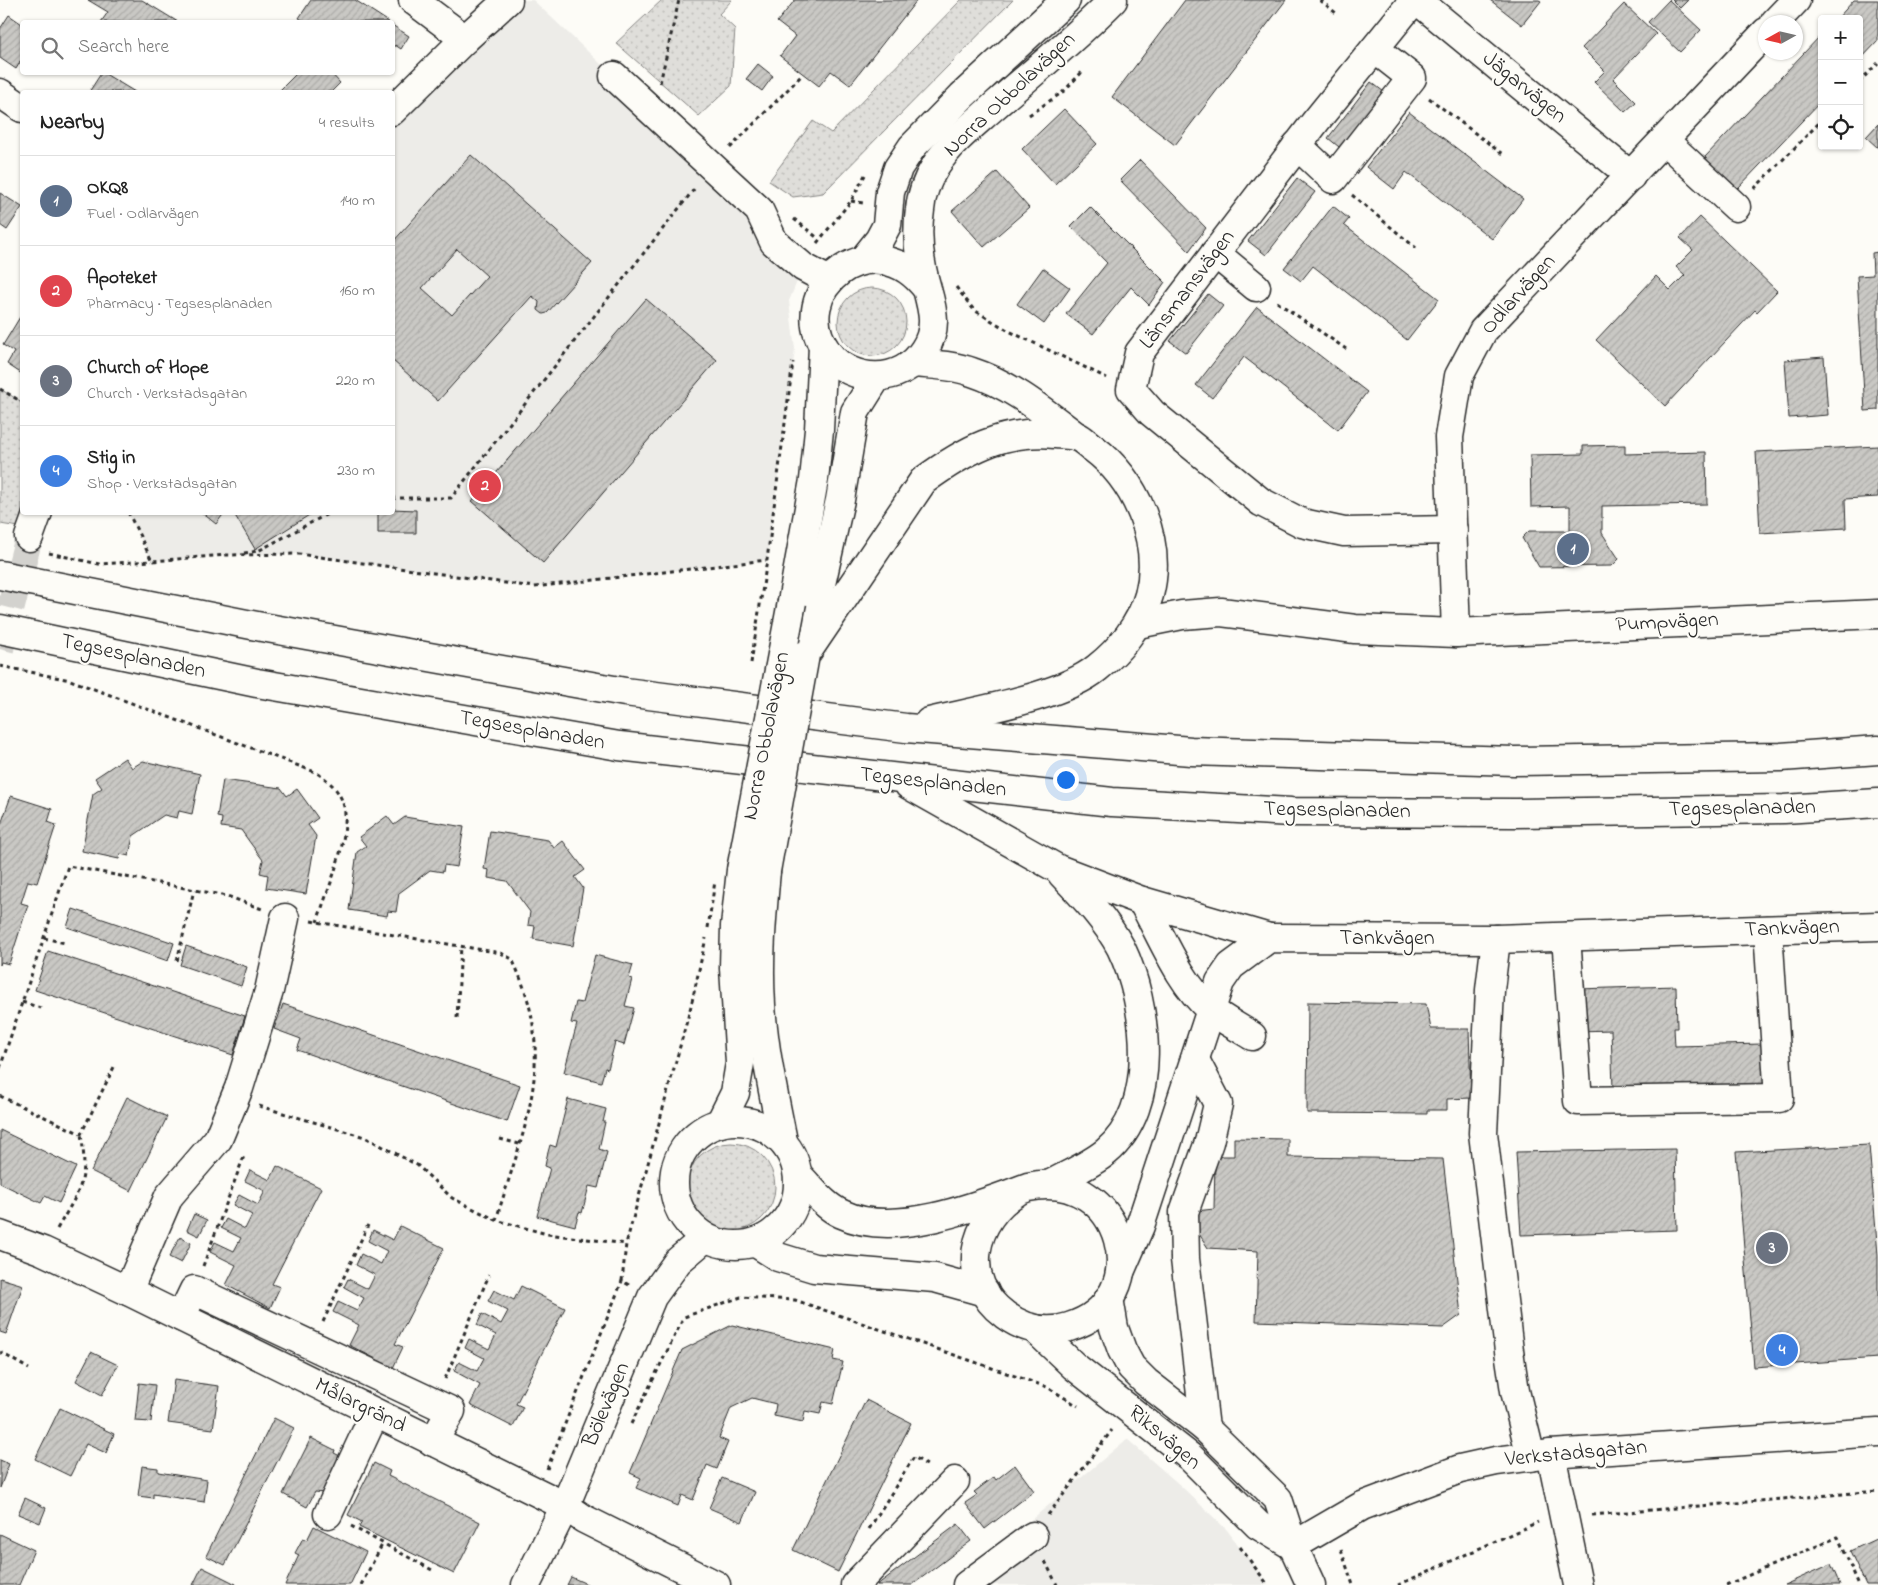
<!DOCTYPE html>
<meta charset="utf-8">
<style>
:root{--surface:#fff;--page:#f6f6f6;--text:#222;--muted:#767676;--line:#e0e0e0;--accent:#d1495b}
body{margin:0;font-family:"Indie Flower",sans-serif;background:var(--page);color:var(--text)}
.controls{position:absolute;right:15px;top:15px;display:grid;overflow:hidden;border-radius:5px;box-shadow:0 1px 4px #0004}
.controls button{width:45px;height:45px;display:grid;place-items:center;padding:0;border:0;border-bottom:1px solid var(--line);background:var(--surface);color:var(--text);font:25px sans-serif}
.compass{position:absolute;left:1758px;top:15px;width:45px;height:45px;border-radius:50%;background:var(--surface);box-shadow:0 1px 4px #0004;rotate:262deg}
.you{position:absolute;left:1065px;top:779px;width:18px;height:18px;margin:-12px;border:4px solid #fff;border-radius:50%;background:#1a73e8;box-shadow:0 0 0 8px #1a73e833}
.badge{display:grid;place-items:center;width:32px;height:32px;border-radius:50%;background:var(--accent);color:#fff;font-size:16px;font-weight:700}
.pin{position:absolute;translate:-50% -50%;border:2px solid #fff;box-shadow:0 1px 5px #0006}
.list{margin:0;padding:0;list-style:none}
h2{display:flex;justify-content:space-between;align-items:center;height:65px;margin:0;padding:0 20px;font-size:21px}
h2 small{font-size:16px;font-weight:400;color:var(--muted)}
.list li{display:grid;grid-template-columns:32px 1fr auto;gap:15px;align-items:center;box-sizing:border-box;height:90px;padding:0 20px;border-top:1px solid var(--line)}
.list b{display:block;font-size:19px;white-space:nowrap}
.list p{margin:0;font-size:16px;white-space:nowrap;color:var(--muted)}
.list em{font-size:16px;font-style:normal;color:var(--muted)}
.icon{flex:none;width:28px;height:28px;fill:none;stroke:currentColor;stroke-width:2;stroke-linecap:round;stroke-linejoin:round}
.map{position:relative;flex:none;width:1878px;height:1585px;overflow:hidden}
.search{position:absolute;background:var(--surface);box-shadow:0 1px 4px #0004;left:20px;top:20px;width:375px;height:55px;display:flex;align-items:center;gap:12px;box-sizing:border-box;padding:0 18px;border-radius:5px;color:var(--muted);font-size:19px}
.panel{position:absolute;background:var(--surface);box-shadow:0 1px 4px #0004;left:20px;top:90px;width:375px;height:425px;border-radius:5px}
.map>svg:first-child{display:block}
.built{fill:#edece8}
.grass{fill:url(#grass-dots);stroke:#858482}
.building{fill:url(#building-hatch);stroke:#2b2b2b;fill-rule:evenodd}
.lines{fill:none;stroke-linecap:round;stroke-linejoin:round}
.minor-tunnel{stroke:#d3d2ce;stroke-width:28;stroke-dasharray:28 14;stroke-linecap:butt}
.minor-casing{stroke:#2b2b2b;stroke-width:31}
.major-casing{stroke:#2b2b2b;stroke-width:31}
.path{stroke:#2b2b2b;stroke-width:3;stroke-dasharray:4 4;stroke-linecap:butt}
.minor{stroke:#fdfcf7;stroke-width:28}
.major{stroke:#fdfcf7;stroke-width:28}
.minor-bridge-casing{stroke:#2b2b2b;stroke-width:31;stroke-linecap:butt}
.path-bridge{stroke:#2b2b2b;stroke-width:3;stroke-dasharray:4 4;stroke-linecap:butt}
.minor-bridge{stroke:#fdfcf7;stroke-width:28}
.labels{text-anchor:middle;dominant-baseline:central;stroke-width:4.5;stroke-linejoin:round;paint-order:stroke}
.street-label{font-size:22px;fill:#2b2b2b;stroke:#fdfcf7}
</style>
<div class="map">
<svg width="1878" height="1585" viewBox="0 0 1878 1585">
<defs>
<pattern id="grass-dots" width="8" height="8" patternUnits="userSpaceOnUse" patternTransform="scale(1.25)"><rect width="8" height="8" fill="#dfdeda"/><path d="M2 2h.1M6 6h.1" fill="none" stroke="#c0bfbb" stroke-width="1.8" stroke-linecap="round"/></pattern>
<pattern id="building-hatch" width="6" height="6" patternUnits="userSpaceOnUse" patternTransform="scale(1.25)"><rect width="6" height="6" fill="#c9c8c4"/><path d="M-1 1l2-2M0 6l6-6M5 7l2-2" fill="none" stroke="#adaca9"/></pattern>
</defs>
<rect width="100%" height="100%" fill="#fdfcf7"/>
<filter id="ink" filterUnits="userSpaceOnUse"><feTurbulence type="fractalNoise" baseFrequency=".02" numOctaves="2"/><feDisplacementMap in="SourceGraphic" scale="10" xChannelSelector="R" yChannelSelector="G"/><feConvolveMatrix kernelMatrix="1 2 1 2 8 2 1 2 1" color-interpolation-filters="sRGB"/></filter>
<g filter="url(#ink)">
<g class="built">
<path d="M508,0H533L653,113L803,267L789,301L795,349L767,560L534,587L299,554L226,555L152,561L128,513L392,512L393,111Z"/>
<path d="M1127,1439L1181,1486L1227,1530L1268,1585H954Z"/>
</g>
<g class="grass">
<path d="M662,0H732L719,14L735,29L731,86L699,116L616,43Z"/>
<path d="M961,0H1013L823,193L793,197L769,181L813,121L831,133Z"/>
<circle cx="872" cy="322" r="34"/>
<path d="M0,389L22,402V512L38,513L32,529L0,524Z"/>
<circle cx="731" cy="1187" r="44"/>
</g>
<g class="building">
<path d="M88,0H142L178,22H101L108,12Z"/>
<path d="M311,0H355L389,22H306L299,18Z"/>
<path d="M795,0H917L850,85L831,71L819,86L780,56L795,36L777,22Z"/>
<path d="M1185,0H1286L1175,145L1112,97Z"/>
<path d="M1490,0H1539L1541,1L1522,25Z"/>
<path d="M1669,0L1701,30L1680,52L1648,22Z"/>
<path d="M1672,0H1688L1680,8Z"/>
<path d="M1854,0H1878V41L1859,61V19H1837Z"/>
<path d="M1624,4L1656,34L1613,79L1636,102L1625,112L1594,82L1605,71L1582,48Z"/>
<path d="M9,15L22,24V59L16,69L0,58V29Z"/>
<path d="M392,25L409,36L401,49L395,45L392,50Z"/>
<path d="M1822,34V100L1738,188L1736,186L1727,195L1699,168L1707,160L1705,157Z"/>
<path d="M758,64L773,76L762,91L746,79Z"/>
<path d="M102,72L135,92H89Z"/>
<path d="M298,72H330L340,83L331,92H278Z"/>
<path d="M1371,82L1388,95L1344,151L1328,138Z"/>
<path d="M1064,109L1097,144L1055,184L1022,149Z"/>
<path d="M1409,112L1523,199L1492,239L1406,172L1394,189L1366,167Z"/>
<path d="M1878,124V148L1866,137Z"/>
<path d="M471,155L592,263L547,313L543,314L538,310L539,302L532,296L438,401L392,360V243ZM457,249L487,276L452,315L422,288Z"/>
<path d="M1140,160L1206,228L1189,251L1120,180Z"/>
<path d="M997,172L1029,208L984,247L952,211Z"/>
<path d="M1297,178L1315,192L1266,255L1248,241Z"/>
<path d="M0,193L22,207L7,230L0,225Z"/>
<path d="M1333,206L1349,219L1344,225L1439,299L1407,340L1313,266L1301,281L1284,268Z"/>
<path d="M1090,207L1165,282L1149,305L1131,287L1093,334L1066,314L1107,263L1071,226Z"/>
<path d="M1700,217L1777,291L1757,312L1755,310L1665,406L1596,340L1656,276L1670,290L1685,275L1676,267L1693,250L1680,238Z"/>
<path d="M1878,252V410L1865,411L1857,276L1873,275L1872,253Z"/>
<path d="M1043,268L1070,288L1044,324L1017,304Z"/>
<path d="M1208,294L1223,306L1186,353L1170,341Z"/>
<path d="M646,299L717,360L543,563L472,501Z"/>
<path d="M1257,307L1367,392L1338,430L1244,357L1212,398L1196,385Z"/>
<path d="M20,317L22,319V374L7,364L14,352L3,345Z"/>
<path d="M1824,357L1828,415L1789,418L1785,360Z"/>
<path d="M1625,445V454L1706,452L1707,504L1602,506V533L1619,559L1612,566L1539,567L1522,538L1529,531H1570V506L1531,507L1530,455L1583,454V446Z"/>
<path d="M1878,446V497L1845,499L1846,528L1760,533L1756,452Z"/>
<path d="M392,509L416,510V533H378V512H392Z"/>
<path d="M201,512H225L216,524Z"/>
<path d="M233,512H314L255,549Z"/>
<path d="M125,758L132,768L143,761L200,774L192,814L179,811L177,818L164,815L133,836L129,856L120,854L119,859L82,851L93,794L102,788L95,778Z"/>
<path d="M223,780L281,788L287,796L297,789L318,818L308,825L316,836L306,894L266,888L268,875L260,873L263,860L251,844L241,830L221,827L222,818L217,817Z"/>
<path d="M11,796L52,809L48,822L56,825L37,883L28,881L21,903L28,905L9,964L1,962L0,965V827Z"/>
<path d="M387,816L394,825L405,817L464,827L457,867L444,865L443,872L430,870L399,893L396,912L388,911L387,916L349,910L357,852L366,846L359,837Z"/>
<path d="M490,831L548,840L554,848L563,841L585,870L575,877L583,888L573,946L533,939L535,926L528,925L530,912L518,896L507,881L488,878L489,870L484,869Z"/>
<path d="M73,909L174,943L168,961L67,927Z"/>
<path d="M186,946L247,967L241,986L180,965Z"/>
<path d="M48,951L245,1016L233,1055L35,990Z"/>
<path d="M595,955L633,965L629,978L632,979L625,1006L634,1008L624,1045L615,1042L608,1069L605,1068L601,1082L564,1072L577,1024L571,1023L576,1002L582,1003Z"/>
<path d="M1676,986L1677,1028H1674L1675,1046L1763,1044L1764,1085L1613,1089L1611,1030L1578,1031L1577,989Z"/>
<path d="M1308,1002L1426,1004L1431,1029H1469L1471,1098L1447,1099V1110H1427V1114L1307,1113Z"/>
<path d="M283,1004L520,1085L507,1122L297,1050L301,1039L274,1029Z"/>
<path d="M127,1097L167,1117L131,1191L91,1171Z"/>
<path d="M568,1099L606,1109L603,1122H605L599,1149L607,1152L598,1188L589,1186L582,1213L579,1212L575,1226L537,1216L550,1168L545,1166L547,1156L550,1145L556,1147Z"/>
<path d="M0,1130L76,1167L59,1203L45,1196L41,1203L0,1183Z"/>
<path d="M1234,1138L1288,1139V1157L1443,1159L1461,1315L1443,1328L1256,1321L1258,1251L1208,1248L1196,1229V1211L1214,1209L1215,1161L1221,1156H1234Z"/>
<path d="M1869,1145L1878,1255V1358L1754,1367L1736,1152Z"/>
<path d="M1675,1149L1677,1230L1521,1235L1516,1152Z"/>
<path d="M277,1166L321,1188L272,1284L280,1287L270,1308L226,1285L236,1265L210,1252L215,1242L234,1251L241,1238L221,1228L226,1219L245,1229L252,1215L233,1205L239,1195L258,1205L265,1191L245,1181L250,1170L270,1180Z"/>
<path d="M194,1214L207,1220L199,1236L187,1230Z"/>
<path d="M400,1226L444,1248L395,1344L403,1347L393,1368L349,1345L359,1325L333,1312L338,1302L357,1311L364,1298L344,1287L348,1279L368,1289L375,1275L356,1265L361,1254L381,1264L387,1251L368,1241L373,1230L393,1240Z"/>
<path d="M180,1237L191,1243L181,1263L169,1257Z"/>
<path d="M0,1278L23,1285L6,1334L0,1332Z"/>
<path d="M521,1286L565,1308L516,1404L523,1407L513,1427L470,1405L480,1385L454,1371L459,1362L477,1371L484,1358L465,1348L469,1339L489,1349L496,1335L477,1325L482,1314L501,1324L508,1311L488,1301L494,1290L514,1300Z"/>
<path d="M732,1325L835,1350L833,1360L843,1362L833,1404L823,1402L820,1414L805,1411L803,1422L774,1416L776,1404L752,1398L731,1408L719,1438L728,1442L717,1469L707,1465L693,1500L682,1495L678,1506L636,1488L641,1478L630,1473L682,1350Z"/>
<path d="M91,1352L118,1365L102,1395L76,1381Z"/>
<path d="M174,1380L219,1386L213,1429L168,1423Z"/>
<path d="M139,1383L155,1385L151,1422L135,1421Z"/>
<path d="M866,1400L911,1423L838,1572L793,1550Z"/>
<path d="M60,1408L114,1434L106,1453L86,1444L70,1476L35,1459Z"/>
<path d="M274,1418L294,1428L225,1565L206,1556Z"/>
<path d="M311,1438L335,1450L334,1453L342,1457L324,1493L315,1492L307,1507L283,1494Z"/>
<path d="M0,1460L9,1464L0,1488Z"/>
<path d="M374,1463L390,1471L388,1476L480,1522L454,1574L359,1527L362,1522L348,1515Z"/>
<path d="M1015,1465L1034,1491L985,1529L965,1503L977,1495L974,1492L994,1477L996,1480Z"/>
<path d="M142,1466L158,1468V1472L207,1480L204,1502L153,1494V1498L138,1496Z"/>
<path d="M722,1478L755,1492L742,1522L709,1508Z"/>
<path d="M25,1498L46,1508L40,1523L18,1514Z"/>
<path d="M958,1524L971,1541L912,1585H877Z"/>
<path d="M314,1526L366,1552L350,1585H285L299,1555L295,1553L303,1538L307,1540Z"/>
<path d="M0,1534L34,1550L19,1585H0Z"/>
<path d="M1878,1538V1585H1866L1850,1551Z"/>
<path d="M1831,1564L1840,1585H1784L1791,1582Z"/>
<path d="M202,1567L236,1584V1585H193Z"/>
<path d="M571,1577L589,1585H567Z"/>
</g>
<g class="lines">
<path class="minor-tunnel" d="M0,649L29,537"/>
<g class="minor-casing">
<g id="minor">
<path d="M413,0L465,39"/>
<path d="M1414,0L1316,121L1139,353L1131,389L1152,413L1261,502L1302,523L1344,532L1453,530"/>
<path d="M1417,0L1631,176"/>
<path d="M1775,22L1796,0"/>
<path d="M1766,32L1483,331L1459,376L1449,437L1456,633L1878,614"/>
<path d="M614,76L759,210L774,242L803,267L829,281"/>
<path d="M0,93L22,108"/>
<path d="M392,111L465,39L508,0"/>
<path d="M1664,140L1736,207"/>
<path d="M1297,145L1333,179L1412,78L1375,49"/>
<path d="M1215,253L1256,287"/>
<path d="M863,260L879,240L887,225L890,192L898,168L912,147L962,96L1066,0"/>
<path d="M927,289C873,217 782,292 828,353C851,384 902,385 924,350C938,329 933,311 927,289C920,265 916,236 920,210C921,195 928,178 936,165C950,143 973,125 992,108C1032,73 1075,39 1113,0"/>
<path d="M29,537L38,512"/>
<path d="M792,602L814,480L819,430L823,346"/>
<path d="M805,655L840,500L855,412L877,377"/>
<path d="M766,871C762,915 758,960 761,1005C764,1051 774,1096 783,1141"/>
<path d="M1142,901C1161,935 1180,984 1210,1009C1222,1019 1238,1027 1252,1036"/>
<path d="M1566,937L1578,1101L1779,1098L1768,930"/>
<path d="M1496,939L1490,990L1483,1133L1509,1351L1515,1391L1531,1457"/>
<path d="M1195,1060L1218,1104L1209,1142L1184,1212L1185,1259L1205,1428"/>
<circle cx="736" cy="1183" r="62"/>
<path d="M720,1123L735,1093L740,1063L734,968L735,926L741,870"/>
<path d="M799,1176C812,1189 824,1206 842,1214C894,1239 978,1206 1028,1187C1123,1167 1159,1300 1069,1327C1047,1334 1024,1329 1005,1315C958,1280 972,1219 1018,1191"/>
<path d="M0,1235L43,1251L128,1291L565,1506L584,1519L716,1585"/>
<path d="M756,1243L778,1257L814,1268L935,1278L985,1292"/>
<path d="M1120,1272L1140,1226L1220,982L1231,966L1269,938L1496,939L1878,926"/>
<path d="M128,1291L169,1196L218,1139L239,1088L269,991L285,918"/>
<path d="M1109,1298L1114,1328L1122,1350L1131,1367L1146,1382L1205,1428L1278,1499L1293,1546L1311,1585"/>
<path d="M181,1317L194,1290L451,1411L433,1442"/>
<path d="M1035,1329L1074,1366L1190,1457L1258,1525L1293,1546"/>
<path d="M1551,1454L1578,1585"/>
<path d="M328,1514L375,1413"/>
<path d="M1293,1546L1362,1506L1460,1469L1496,1461L1551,1454L1878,1432"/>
<path d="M526,1585L565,1506L652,1297L678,1261L705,1238"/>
<path d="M855,1585L955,1481"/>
<path d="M967,1585L1033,1536"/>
</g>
</g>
<g class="major-casing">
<g id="major">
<path d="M914,363C933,365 954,365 972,372C1012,385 1044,412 1077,437"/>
<path d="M0,575L262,627L625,692L906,728L1191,751L1514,761L1781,757L1878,750"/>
<path d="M1138,624L1182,615L1221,612L1355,629L1456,633"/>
<path d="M0,629L257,683L619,746L1112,802L1291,812L1516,813L1784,809L1878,803"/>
<path d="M805,655L923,481C964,451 1002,429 1055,434C1062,435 1071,434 1078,437C1083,439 1088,445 1093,448C1136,480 1163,542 1149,595C1141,624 1120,650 1097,668C1062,697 975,711 929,722"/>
<path d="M909,785L1058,869L1142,901L1269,938"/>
<path d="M1051,1184C1069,1174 1090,1165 1106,1152C1160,1107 1148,1004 1121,948C1106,920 1084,897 1062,874"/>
</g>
</g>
<g class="path">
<path d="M1320,0L1336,13"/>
<path d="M1859,82L1878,63"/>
<path d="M660,83L679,0"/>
<path d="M1429,98L1505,156"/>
<path d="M1029,115L1064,91L1082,72"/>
<path d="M730,148L803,74"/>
<path d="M1754,189L1822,120"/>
<path d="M1352,195L1416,248"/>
<path d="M851,201L863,203"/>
<path d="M794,219L819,239"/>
<path d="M817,243L851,201L865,175"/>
<path d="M956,287L974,310L1009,331L1107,378"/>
<path d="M1277,302L1346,349"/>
<path d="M0,389L22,402"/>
<path d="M392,498H451L695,188"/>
<path d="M128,512L152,561L226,555L299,554L534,587L767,560L793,362"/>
<path d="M49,553L99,564L152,561"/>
<path d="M244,553L258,551L331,512"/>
<path d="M0,666L70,680L315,772C331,781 344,795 345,814C347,847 327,891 317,922"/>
<path d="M311,921L501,953L512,959C559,1056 525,1125 496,1220"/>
<path d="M44,938L65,943"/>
<path d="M177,961L194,890"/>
<path d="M22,1002L44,1009"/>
<path d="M457,1018L461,946"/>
<path d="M0,1068L68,866L227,896L262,909"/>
<path d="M0,1096L81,1134L115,1065"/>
<path d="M259,1106L365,1137L417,1165L452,1198L496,1220L547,1234L626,1244"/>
<path d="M500,1139L519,1144"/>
<path d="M57,1229C80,1189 89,1182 81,1134"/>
<path d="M203,1266L244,1156"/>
<path d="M629,1285L622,1281L626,1244L691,1006L706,938"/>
<path d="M323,1322L368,1225"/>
<path d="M0,1352L29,1369"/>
<path d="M445,1379L489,1275"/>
<path d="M631,1424L684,1317L741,1297L795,1300L1047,1387L1078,1406"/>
<path d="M547,1469L622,1281"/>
<path d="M1048,1515L1112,1430"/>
<path d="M1592,1515L1878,1491"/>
<path d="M351,1526L432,1570"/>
<path d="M869,1529L914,1457L930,1467"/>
<path d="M1240,1547L1268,1585"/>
<path d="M1341,1550L1353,1585"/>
<path d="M1045,1561L1057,1585"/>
<path d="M361,1585L383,1543"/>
<path d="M1398,1585L1538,1522"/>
<path d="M1726,1585L1838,1537L1859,1585"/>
</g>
<use href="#minor" class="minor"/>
<use href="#major" class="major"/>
<g class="minor-bridge-casing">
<g id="minor-bridge">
<path d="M741,870L792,602"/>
<path d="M766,871L805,655"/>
</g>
</g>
<g class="path-bridge">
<path d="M751,663L767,560"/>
<path d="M708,928L715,881"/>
</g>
<use href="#minor-bridge" class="minor-bridge"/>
</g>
</g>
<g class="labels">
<g class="street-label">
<text transform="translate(1524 88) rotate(39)">Jägarvägen</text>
<text transform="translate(1010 95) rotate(-43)">Norra Obbolavägen</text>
<text transform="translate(1188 290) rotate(-53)">Länsmansvägen</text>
<text transform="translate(1519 295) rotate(-48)">Odlarvägen</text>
<text transform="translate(1667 623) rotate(-3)">Pumpvägen</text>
<text transform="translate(133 657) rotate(12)">Tegsesplanaden</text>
<text transform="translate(532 731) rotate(10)">Tegsesplanaden</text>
<text transform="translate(767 736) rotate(-79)">Norra Obbolavägen</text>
<text transform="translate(933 783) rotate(6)">Tegsesplanaden</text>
<text transform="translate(1742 809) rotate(-1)">Tegsesplanaden</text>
<text transform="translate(1337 811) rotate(1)">Tegsesplanaden</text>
<text transform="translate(1792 929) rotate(-2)">Tankvägen</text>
<text x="1387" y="939">Tankvägen</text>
<text transform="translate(607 1405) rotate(-67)">Bölevägen</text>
<text transform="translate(360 1406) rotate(26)">Målargränd</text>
<text transform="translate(1164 1438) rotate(40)">Riksvägen</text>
<text transform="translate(1576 1454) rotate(-5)">Verkstadsgatan</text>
</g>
</g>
</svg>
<div class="controls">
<button>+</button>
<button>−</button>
<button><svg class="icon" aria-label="locate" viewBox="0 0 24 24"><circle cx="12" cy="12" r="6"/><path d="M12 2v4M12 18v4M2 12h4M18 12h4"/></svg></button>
</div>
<svg class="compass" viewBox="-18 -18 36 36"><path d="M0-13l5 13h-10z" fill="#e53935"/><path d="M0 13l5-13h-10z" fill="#767676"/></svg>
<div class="you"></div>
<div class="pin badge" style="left:1573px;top:549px;background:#5c6f8a">1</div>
<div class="pin badge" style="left:485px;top:486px;background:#e0444e">2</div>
<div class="pin badge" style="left:1772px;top:1248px;background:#6b7280">3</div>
<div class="pin badge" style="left:1782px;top:1350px;background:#3f7fe0">4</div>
<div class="search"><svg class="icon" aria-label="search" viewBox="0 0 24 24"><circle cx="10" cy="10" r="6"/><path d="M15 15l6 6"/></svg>Search here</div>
<section class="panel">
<h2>Nearby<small>4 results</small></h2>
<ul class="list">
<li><span class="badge" style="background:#5c6f8a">1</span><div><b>OKQ8</b><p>Fuel · Odlarvägen</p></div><em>140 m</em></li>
<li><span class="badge" style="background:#e0444e">2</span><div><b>Apoteket</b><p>Pharmacy · Tegsesplanaden</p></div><em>160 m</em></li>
<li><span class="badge" style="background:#6b7280">3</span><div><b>Church of Hope</b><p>Church · Verkstadsgatan</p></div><em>220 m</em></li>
<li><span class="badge" style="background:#3f7fe0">4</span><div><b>Stig in</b><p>Shop · Verkstadsgatan</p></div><em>230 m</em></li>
</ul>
</section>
</div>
